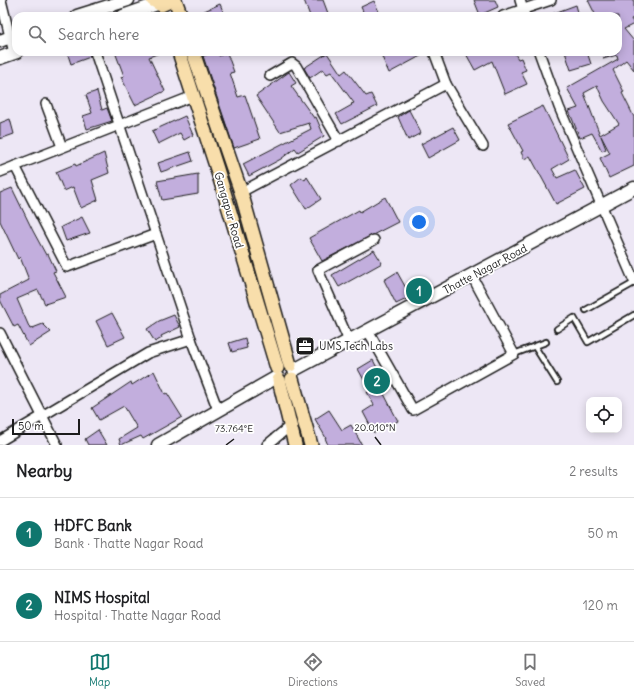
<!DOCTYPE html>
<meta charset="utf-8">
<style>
:root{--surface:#fff;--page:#f6f6f6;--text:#202124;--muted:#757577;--line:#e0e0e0;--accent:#0f766e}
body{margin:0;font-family:Delius,sans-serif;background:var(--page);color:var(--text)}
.controls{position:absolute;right:12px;bottom:12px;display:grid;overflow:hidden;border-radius:8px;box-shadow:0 2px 10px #0003}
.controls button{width:36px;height:36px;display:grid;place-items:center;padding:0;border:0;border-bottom:1px solid var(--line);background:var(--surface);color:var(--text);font:20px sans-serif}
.scale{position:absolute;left:12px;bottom:10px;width:68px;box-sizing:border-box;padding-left:4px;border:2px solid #1c1c1c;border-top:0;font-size:11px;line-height:14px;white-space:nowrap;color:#1c1c1c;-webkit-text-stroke:3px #fff;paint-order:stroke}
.you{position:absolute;left:419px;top:222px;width:14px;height:14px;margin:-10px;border:3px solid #fff;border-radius:50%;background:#1a73e8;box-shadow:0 0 0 6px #1a73e833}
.badge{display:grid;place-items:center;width:26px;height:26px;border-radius:50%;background:var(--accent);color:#fff;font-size:13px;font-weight:700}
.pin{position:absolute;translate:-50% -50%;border:2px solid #fff;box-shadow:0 1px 4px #0006}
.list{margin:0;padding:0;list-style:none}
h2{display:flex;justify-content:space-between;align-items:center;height:52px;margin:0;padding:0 16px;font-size:17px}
h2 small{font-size:13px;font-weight:400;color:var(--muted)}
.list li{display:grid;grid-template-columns:26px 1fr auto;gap:12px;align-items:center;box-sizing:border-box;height:72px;padding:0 16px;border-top:1px solid var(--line)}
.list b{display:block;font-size:15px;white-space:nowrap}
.list p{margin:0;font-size:13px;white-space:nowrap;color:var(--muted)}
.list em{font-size:13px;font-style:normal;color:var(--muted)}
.icon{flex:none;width:22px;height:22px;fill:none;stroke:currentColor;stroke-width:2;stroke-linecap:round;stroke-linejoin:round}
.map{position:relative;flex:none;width:634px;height:445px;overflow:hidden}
.search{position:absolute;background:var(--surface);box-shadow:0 2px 10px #0003;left:12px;right:12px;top:12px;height:44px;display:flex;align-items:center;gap:10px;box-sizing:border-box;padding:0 14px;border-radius:12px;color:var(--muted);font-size:15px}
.sheet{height:196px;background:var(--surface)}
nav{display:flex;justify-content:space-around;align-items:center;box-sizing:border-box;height:56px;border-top:1px solid var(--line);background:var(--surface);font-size:11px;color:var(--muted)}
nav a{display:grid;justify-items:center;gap:2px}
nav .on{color:var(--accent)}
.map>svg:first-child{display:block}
.building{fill:#c2aedd;stroke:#1c1c1c;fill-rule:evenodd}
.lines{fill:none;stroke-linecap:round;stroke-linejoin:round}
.lane-casing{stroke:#1c1c1c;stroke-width:8}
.street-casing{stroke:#1c1c1c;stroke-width:12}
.secondary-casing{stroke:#1c1c1c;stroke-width:15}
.primary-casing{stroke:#1c1c1c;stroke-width:16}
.lane{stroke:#fff;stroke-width:4.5}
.street{stroke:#fff;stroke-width:9}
.secondary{stroke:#fff;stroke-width:12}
.primary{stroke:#f8deab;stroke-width:13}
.ticks{fill:none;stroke:#1c1c1c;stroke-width:1.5}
.labels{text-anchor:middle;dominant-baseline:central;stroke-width:3.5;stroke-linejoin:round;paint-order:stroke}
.street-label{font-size:11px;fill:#1c1c1c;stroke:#fff}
.poi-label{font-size:11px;fill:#1c1c1c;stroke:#fff;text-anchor:start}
.ticks-label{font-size:10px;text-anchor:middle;fill:#1c1c1c;stroke:#fff;stroke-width:3.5;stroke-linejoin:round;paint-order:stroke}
</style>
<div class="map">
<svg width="634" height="445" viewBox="0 0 634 445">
<rect width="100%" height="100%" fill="#ede7f5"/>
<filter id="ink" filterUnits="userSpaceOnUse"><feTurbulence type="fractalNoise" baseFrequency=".025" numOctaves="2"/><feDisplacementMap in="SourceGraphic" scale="8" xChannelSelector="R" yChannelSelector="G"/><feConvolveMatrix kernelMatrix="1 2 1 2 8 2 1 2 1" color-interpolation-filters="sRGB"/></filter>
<g filter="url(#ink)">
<g class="building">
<path d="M304,0H323L329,16H310Z"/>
<path d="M474,0H495L498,7L480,15Z"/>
<path d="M588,0H634V18L631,19L634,24L624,29L634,41V70L626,60L613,70L624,92L622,93L634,117V166L609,178L600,158L610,153L601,136L606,149L602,151L592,133L580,138L569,111L578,108L567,88L618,59L617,55L603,59L612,52H618V16H596ZM597,86L604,101L619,124L600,135L584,93Z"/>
<path d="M374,1L381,16H365L361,7Z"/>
<path d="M220,4L225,16H193Z"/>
<path d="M576,5L579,16H549V15Z"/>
<path d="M67,52H89L90,57L71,64Z"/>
<path d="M115,52H162L149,57L165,91L135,105L121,77L124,76Z"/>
<path d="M215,52H218L219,56L227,53L234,72L230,73L238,97L245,95L260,139L234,148L203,56Z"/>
<path d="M389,52H428L389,73L382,57Z"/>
<path d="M465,52H514L518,59L521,58L526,70L521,72L527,84L505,94L492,61L475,70Z"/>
<path d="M565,52H587L591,64L571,70Z"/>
<path d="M327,53L341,74L346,70L366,96L371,94L377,106L342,124L336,114L352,105L351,104L354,103L331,72L327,74L323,69L310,78L304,68Z"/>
<path d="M289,72L296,83L291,86L314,118L316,117L324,136L298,152L295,148L281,159L249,176L243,164L311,129L309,123L280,132L256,96Z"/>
<path d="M97,91L102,110L107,108L112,121L87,129L83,116L92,113L86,95Z"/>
<path d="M543,106L569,159L552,169L557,178L575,170L585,189L556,204L530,156L524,159L521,152L523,151L508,123Z"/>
<path d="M409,110L421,133L408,140L398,117Z"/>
<path d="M185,116L193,135L184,140L180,133L158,144L152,131Z"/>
<path d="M10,119L14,134L0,139V123Z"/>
<path d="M453,127L460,140L428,158L421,144Z"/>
<path d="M190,152L193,161L161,172L158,163Z"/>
<path d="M104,153L109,173L92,180L98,200L81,208L73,187L64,191L56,172L75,164L76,166Z"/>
<path d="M198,174V194L162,200L157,181Z"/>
<path d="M301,177L305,180L307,177L321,199L306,209L291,185Z"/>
<path d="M12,188L33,231L46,255L48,254L56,271L53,272L66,297L45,304L38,290L17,299L30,329L43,324L51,332L29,346L18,325L14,327L0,300V295L29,280L20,257L18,259L0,221V193Z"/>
<path d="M385,197L398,222L322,261L309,238L359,210L360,212Z"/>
<path d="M82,217L90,233L66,241L61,227Z"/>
<path d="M374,250L382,263L339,287L332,275Z"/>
<path d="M397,272L411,297L396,304L384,280Z"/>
<path d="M112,313L125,337L108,345L96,321Z"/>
<path d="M174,315L180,327L161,336L162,338L155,342L147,329L159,321Z"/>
<path d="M245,338L247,348L232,352L229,343Z"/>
<path d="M373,360L388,389L383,392L398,421L374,433L363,412L374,405L367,392L370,391L358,369Z"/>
<path d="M154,371L165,394L167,393L182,417L143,439L141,436L121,445L119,439L137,428L124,406L99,420L92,408L131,382L132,385Z"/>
<path d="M329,410L342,430L351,425L362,445H328L325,438H326L315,419Z"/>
<path d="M98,430L107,445H88L85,439Z"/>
</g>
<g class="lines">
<g class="lane-casing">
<g id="lane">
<path d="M586,310L634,283"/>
<path d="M557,329L574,318L588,342L634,315"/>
<path d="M535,347L557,382"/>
<path d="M514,354L546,342"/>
</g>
</g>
<g class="street-casing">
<g id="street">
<path d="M1,0L14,53"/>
<path d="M520,0L525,16"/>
<path d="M503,16L551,0"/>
<path d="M95,52L191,339"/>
<path d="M434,52L446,84L483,146"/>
<path d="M539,52L559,107L634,281"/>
<path d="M270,76L292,63L296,66L339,141"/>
<path d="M46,104L62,147"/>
<path d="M15,166L67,267L156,234"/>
<path d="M0,172L193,96"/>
<path d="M241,192L446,84"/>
<path d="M368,331L413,410L514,354L472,276"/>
<path d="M0,333L57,445"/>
<path d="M349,341L318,270L374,240"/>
<path d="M0,441L148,353L191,339L218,410"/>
<path d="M267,445L290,426"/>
</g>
</g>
<g class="secondary-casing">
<g id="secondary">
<path d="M77,16L128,0"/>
<path d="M123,16L157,4"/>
<path d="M0,41L16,35"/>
<path d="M0,58L17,52"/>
<path d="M294,370L634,188"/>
<path d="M158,445L277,377"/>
</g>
</g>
<g class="primary-casing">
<g id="primary">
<path d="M153,0L161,5L172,0"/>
<path d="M175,0L181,16"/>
<path d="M179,52L217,169L277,368"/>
<path d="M193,52L241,192L290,365"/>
<path d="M292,379L311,445"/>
<path d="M279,380L295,445"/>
</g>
</g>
<use href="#lane" class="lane"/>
<use href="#street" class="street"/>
<use href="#secondary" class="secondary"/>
<use href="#primary" class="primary"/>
</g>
</g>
<path class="ticks" d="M375,437L381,445M226,445L234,439"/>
<defs>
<g id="office-square" transform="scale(1)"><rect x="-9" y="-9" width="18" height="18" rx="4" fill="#1c1c1c" stroke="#fff"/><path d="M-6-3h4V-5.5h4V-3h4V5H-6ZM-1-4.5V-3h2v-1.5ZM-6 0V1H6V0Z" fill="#fff"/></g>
</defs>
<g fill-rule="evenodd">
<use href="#office-square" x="305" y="346"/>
</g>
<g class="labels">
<g class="street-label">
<text transform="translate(229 210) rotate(74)">Gangapur Road</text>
<text transform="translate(485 269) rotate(-28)">Thatte Nagar Road</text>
</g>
<g class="poi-label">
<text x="319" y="346">UMS Tech Labs</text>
</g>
</g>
<g class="ticks-label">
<text x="375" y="431">20.010°N</text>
<text x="234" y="432">73.764°E</text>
</g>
</svg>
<div class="controls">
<button><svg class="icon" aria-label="locate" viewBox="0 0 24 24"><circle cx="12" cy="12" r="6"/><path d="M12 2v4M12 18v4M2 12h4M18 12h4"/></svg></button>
</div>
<div class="scale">50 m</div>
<div class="you"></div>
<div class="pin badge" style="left:419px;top:291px">1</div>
<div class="pin badge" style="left:377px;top:381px">2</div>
<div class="search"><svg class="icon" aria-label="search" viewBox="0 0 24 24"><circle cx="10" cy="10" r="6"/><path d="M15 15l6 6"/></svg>Search here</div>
</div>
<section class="sheet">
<h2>Nearby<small>2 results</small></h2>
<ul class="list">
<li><span class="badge">1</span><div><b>HDFC Bank</b><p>Bank · Thatte Nagar Road</p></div><em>50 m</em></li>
<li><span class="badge">2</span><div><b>NIMS Hospital</b><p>Hospital · Thatte Nagar Road</p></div><em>120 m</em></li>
</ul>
</section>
<nav>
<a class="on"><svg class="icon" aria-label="map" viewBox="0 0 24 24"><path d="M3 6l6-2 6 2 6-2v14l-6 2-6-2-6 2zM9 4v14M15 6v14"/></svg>Map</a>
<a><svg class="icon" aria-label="directions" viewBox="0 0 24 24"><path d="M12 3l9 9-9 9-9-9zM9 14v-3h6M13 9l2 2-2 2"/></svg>Directions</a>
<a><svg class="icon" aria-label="saved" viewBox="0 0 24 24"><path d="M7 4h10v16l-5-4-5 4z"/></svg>Saved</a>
</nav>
